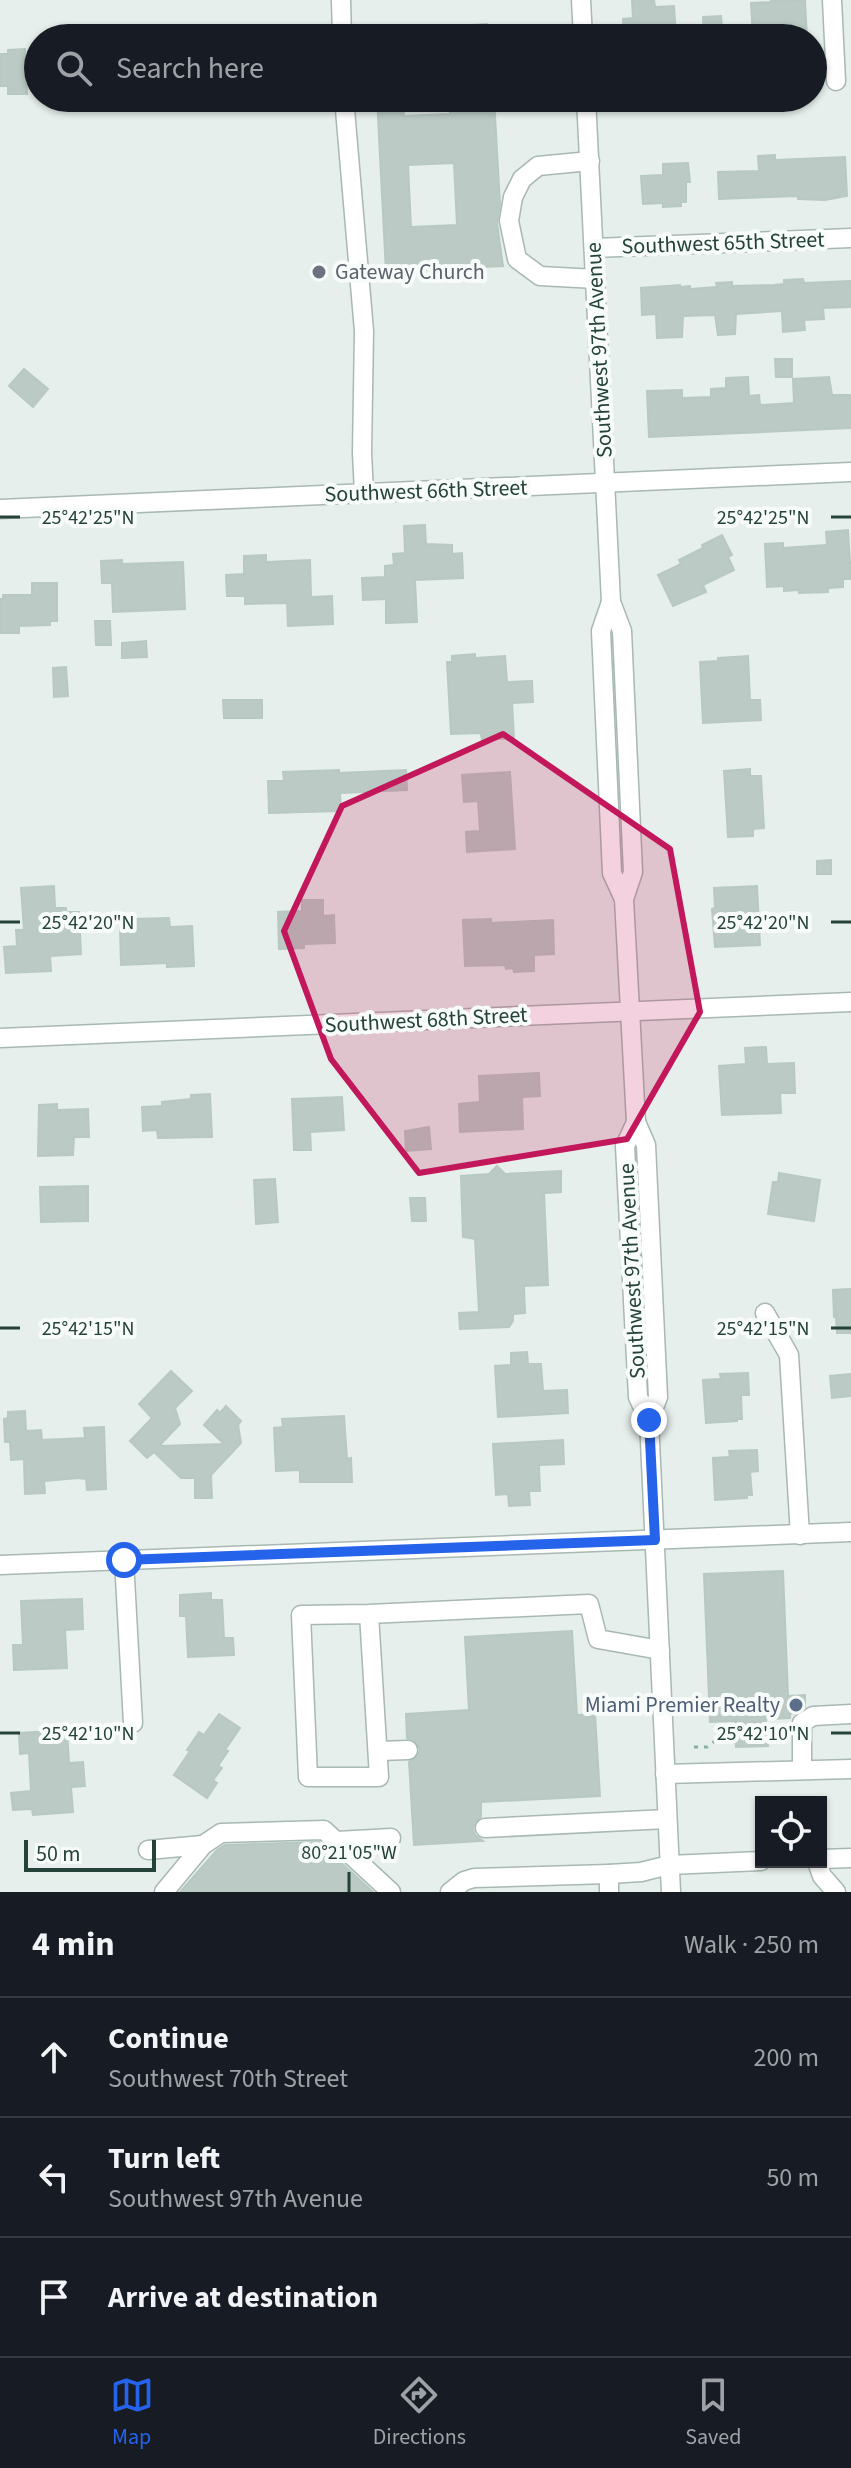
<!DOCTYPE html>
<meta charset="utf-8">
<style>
:root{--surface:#171b24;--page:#242831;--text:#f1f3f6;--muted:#9ea1a6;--line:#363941;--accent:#2563eb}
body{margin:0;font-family:"Source Sans 3",sans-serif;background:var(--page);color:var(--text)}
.controls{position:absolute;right:24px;bottom:24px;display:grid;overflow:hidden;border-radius:0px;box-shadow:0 2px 6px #0004}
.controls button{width:72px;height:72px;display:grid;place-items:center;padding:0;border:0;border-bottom:2px solid var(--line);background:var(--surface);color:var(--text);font:40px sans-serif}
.scale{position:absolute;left:24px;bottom:20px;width:132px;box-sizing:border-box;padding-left:8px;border:4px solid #24423a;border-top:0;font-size:22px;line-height:28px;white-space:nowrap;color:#24423a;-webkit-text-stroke:6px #f7fbf9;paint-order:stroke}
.stop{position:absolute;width:24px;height:24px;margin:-18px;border:6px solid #2563eb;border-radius:50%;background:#fff}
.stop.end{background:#2563eb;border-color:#fff;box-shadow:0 2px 8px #0008}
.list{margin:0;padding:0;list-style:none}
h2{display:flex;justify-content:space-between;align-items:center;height:104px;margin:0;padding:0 32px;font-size:34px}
h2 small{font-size:26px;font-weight:400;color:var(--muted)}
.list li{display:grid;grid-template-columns:52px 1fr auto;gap:24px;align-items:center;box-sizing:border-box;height:120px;padding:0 32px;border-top:2px solid var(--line)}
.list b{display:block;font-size:30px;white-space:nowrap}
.list p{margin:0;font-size:26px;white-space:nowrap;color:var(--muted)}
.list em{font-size:26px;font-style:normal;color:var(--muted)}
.icon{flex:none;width:44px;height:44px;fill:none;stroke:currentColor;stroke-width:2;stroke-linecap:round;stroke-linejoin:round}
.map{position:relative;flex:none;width:851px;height:1892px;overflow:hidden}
.search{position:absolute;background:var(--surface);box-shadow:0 2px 6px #0004;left:24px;right:24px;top:24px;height:88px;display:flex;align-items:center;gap:20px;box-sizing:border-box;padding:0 28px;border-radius:44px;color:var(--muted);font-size:30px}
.sheet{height:464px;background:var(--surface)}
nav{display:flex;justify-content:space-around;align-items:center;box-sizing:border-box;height:112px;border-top:2px solid var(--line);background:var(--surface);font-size:22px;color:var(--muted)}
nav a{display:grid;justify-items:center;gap:4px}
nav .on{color:var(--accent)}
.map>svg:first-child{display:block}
.building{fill:#bbcac4;stroke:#b8c9c2;stroke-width:2;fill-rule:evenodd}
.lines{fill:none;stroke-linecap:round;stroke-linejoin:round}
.minor-casing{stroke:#a8b8b2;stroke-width:21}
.path{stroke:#86b3a5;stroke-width:3;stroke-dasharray:4 6;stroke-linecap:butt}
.minor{stroke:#fff;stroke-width:18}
.route{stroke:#2563eb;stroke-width:10}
.marked{fill:#c2185b;fill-opacity:0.2;stroke:#c2185b;stroke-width:6;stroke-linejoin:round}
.ticks{fill:none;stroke:#24423a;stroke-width:3}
.worship-dot{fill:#6b7280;stroke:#f7fbf9;stroke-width:3}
.service-dot{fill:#5c6f8a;stroke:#f7fbf9;stroke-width:3}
.labels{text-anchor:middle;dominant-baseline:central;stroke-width:8;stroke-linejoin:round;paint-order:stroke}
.street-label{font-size:22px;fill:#24423a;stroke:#f7fbf9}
.worship-label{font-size:22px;fill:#5b616d;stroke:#f7fbf9;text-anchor:start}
.service-label{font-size:22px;fill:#4e5e75;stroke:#f7fbf9;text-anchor:end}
.ticks-label{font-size:20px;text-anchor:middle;fill:#24423a;stroke:#f7fbf9;stroke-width:8;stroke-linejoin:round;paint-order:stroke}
</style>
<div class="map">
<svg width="851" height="1892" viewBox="0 0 851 1892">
<rect width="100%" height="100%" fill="#e6efeb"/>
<g class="building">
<path d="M632,0H654L655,7L674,6L676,38H624L623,19L633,18Z"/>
<path d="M771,0L805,1L807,38H753L751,3L771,2Z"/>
<path d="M721,16L723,38H704L703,17Z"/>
<path d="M487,24L488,38H439V27Z"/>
<path d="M25,49L27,94H8V86H0V54H8V50Z"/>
<path d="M377,98H403L404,116L450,114L449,98H494L500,204L497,223L503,266L386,272ZM454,163L457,225L411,227L408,165Z"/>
<path d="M775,155V160L845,157L847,196L825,200L798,199V196L719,199L718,172L759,171L758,156Z"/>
<path d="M688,163L690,182H686V202H681V206L663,207V203L643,204L641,176L663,175V164Z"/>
<path d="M803,279L804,283L851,281V307L823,308L824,319L804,320L805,330L783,332L782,311L736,314L735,334L718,335L715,315L683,316L682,337L657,338L656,314L642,315L641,288L680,285V287L690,286V289L717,287L716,283L732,282V286L774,285L784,284V280Z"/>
<path d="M775,359H792V377H776Z"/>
<path d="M24,369L48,389L33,407L9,386Z"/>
<path d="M748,377L749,396L759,395L760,405L794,403L793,379L829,377L832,395H851V428L649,437L647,391L682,390V398L711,397V389L726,388V378Z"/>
<path d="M425,525L426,544L452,545V554L462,553L463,578L415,580L417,622L386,623V599L363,600L362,578L385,577V566L394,565L393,554L405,553L404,526Z"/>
<path d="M848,530L851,579H843V587L828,588V592L799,593V590L784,591V586L767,587L765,544L783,543V548L827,545L826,532Z"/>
<path d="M722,535L732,555L728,557L734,570L703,585L706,592L673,606L658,575L681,564L679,560L703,548L702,545Z"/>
<path d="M266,555V562L310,560L311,597L332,596L333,624L288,626L287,603L245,604V596H227L226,575L244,574V556Z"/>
<path d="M122,560V564L183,562L185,609L113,612L112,583H102L101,561Z"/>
<path d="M32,583H57V621H50V625L19,626V633H0V599H3V595H32Z"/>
<path d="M95,621H110L111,645H96Z"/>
<path d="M146,641L147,657L122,658V643Z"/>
<path d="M475,654V658L505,656L507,682L532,681L533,702L512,703L514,738L482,740L481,733L451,734L447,662H452V656Z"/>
<path d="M748,656L750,700H760L761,720L703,723L700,662L718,661V658Z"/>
<path d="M66,667L68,696L54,697L53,668Z"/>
<path d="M223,700H262V718H224Z"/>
<path d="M750,769V776H761L764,828L753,829V836L728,837L724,771Z"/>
<path d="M339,770V773L406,770L407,790L340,793L341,811L269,813L268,781H284L283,772Z"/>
<path d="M510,772L515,849L467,852L466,832L480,831L478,801L464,802L462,775Z"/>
<path d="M831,860V874H817V861Z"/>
<path d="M54,886L55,908H66V912H79L81,954L50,956L51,971L6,973L4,947L17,946L16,930H24L21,888Z"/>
<path d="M757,886L760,945L715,947L712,909L715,908L714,888Z"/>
<path d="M302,900H323V916L334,915L335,943L304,944V948L279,949L278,912L302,911Z"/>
<path d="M169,918L170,927L192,926L194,966L167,967V963L121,965L120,928H134V919Z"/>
<path d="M491,919V923L553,920L554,954L534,955V971L514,972L513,968L506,969L505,965L465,966L463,920Z"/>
<path d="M766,1047L767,1064L794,1063L795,1093H780L781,1113L722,1115L719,1066L746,1064L745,1048Z"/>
<path d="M539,1073L540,1096L522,1097L523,1129L460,1132L459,1104L480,1102L479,1076Z"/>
<path d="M210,1094L212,1137L158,1138L157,1130L143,1131L142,1107L162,1106V1102L191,1099V1095Z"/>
<path d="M342,1097L344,1130L310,1132L311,1150H294L292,1099Z"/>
<path d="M57,1104V1110L88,1109L89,1137H74L73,1155L38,1156L39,1105Z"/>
<path d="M429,1127L431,1149L406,1151L405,1131Z"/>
<path d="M497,1166L505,1174L561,1171V1192L544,1193L548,1285L524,1286L525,1313L513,1314V1321L509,1327L460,1329L459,1313L479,1312L475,1239L463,1237L461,1176L489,1174Z"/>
<path d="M779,1173L820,1180L814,1221L768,1214L773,1182H778Z"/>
<path d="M275,1179L278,1222L256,1224L254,1180Z"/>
<path d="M88,1186V1221L41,1222L40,1187Z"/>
<path d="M410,1198H425L426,1221H412Z"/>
<path d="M851,1289V1333H837L836,1316L834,1317L833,1290Z"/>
<path d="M527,1352L528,1364H541L543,1391L567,1390L568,1413L498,1417L495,1366L511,1365V1353Z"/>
<path d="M171,1371L192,1391L175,1408L180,1424L159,1446L224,1444L204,1425L217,1410L220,1413L226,1406L241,1421L238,1425L241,1443L211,1475L212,1498H195V1478H181L154,1452L147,1458L130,1441L152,1418L139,1404Z"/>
<path d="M748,1373L749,1395H741L742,1419H737V1421L706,1423L703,1380L721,1379L720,1374Z"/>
<path d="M851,1374V1396L832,1398L830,1376Z"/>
<path d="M25,1411L26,1431L41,1430L42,1440L85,1438L84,1428L104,1427L106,1489L87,1490L86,1479L78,1478L44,1481L45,1493L25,1494L24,1459L11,1460L10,1442H5L4,1419L8,1418V1412Z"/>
<path d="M344,1416L347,1459L351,1458L352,1482H300V1470L276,1471L274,1428L283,1427L282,1419Z"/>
<path d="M563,1440L564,1464L539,1465L540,1491H529L530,1505L509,1506L508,1494L496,1495L493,1444Z"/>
<path d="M757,1450L758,1471L750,1472L752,1495H747V1498L715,1500L713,1458L730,1457L729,1451Z"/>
<path d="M783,1571L788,1696L805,1695V1707L795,1713L790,1714V1718L766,1719L768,1746L736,1747L735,1721L710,1722L704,1574Z"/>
<path d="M211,1593V1600H222L224,1638H233L234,1655L188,1657L186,1616H180V1595Z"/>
<path d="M82,1599L83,1629L65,1630L67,1668L14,1670L13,1645H23L21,1601Z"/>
<path d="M572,1631L577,1715L595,1714L600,1796L481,1802V1817L475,1822L473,1829L475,1835L483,1841L414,1845L409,1762L418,1756L420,1749L414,1740L407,1738L406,1714L469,1710L465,1637Z"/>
<path d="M219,1714L240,1728L225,1750L228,1751L218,1766L222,1768L213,1780L217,1783L207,1798L174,1775L190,1751L187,1750L199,1732L204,1735Z"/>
<path d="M67,1730L69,1763L83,1762L85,1786L71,1787L73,1812L33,1815L32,1809L13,1810L11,1793L31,1791L29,1753L20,1754L19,1733Z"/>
<path d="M319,1842L322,1845L323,1857H335L373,1892H180L217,1850L225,1845Z"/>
</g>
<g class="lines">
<g class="minor-casing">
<g id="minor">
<path d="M341,0L342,38"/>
<path d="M581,0L583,38"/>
<path d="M832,0L836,81"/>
<path d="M344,98L364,331L362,453L364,493"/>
<path d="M586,98L611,602L622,631L633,872L624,899"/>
<path d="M590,161L538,166L522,179L513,197L509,221L517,259L540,276L596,279"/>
<path d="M594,248L851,238"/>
<path d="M0,509L851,472"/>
<path d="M611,602L601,631L612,873L624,899L636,1122L646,1145L658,1397L649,1420L671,1892"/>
<path d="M0,1038L851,1002"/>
<path d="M636,1122L625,1146L638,1397L649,1420"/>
<path d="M765,1313L789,1355L800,1535"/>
<path d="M124,1560L133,1723"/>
<path d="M0,1565L851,1532"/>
<path d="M369,1614L301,1615L308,1777H379L369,1614L589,1604L598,1639L660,1650"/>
<path d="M378,1751L408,1750"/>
<path d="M802,1770V1723L813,1716L851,1714"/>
<path d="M665,1774L851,1769"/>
<path d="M485,1828L667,1819"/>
<path d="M337,1841L391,1838"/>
<path d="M148,1850L203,1845"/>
<path d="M821,1859L851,1858"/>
<path d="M817,1862L822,1876L836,1892"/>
<path d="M164,1892L203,1845L221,1833L324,1830L391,1892"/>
<path d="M450,1892L464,1881L474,1878L609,1874"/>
<path d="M609,1892V1874L641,1872L669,1865L761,1861"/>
</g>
</g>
<g class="path">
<path d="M767,1739L783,1738"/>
<path d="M732,1740V1749"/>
<path d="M694,1747H707L716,1740H736"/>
</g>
<use href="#minor" class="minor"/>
</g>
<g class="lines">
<path class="route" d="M124,1560L655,1540L649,1420"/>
</g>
<path class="marked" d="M503,734L670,849L700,1012L627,1139L419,1173L331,1059L284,931L342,806Z"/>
<path class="ticks" d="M0,517H20M831,517H851M0,922H20M831,922H851M0,1328H20M831,1328H851M0,1733H20M831,1733H851M349,1872V1892"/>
<circle class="worship-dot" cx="319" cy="272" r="8"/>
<circle class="service-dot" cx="796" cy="1705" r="8"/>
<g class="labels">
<g class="street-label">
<text transform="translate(723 243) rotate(-2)">Southwest 65th Street</text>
<text transform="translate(599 350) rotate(-93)">Southwest 97th Avenue</text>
<text transform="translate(426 491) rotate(-2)">Southwest 66th Street</text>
<text transform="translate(426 1020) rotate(-3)">Southwest 68th Street</text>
<text transform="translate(632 1271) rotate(-93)">Southwest 97th Avenue</text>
</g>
<g class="worship-label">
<text x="335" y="272">Gateway Church</text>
</g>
<g class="service-label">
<text x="780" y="1705">Miami Premier Realty</text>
</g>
</g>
<g class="ticks-label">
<text x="88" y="524">25°42'25"N</text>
<text x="763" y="524">25°42'25"N</text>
<text x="88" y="929">25°42'20"N</text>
<text x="763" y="929">25°42'20"N</text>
<text x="88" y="1335">25°42'15"N</text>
<text x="763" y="1335">25°42'15"N</text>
<text x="88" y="1740">25°42'10"N</text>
<text x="763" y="1740">25°42'10"N</text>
<text x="349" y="1859">80°21'05"W</text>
</g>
</svg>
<div class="controls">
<button><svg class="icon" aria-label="locate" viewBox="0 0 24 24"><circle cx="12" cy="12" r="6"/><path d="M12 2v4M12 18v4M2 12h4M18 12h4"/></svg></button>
</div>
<div class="scale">50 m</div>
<div class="stop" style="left:124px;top:1560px"></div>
<div class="stop end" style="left:649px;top:1420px"></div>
<div class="search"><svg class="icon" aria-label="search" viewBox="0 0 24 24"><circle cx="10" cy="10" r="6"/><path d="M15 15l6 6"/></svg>Search here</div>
</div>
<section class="sheet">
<h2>4 min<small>Walk · 250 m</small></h2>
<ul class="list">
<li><svg class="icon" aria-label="ahead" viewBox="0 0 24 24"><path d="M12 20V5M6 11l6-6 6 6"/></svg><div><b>Continue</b><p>Southwest 70th Street</p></div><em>200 m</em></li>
<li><svg class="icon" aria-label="left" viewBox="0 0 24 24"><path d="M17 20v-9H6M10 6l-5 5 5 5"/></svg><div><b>Turn left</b><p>Southwest 97th Avenue</p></div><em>50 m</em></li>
<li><svg class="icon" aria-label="arrive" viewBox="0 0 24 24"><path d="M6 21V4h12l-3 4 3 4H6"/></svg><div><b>Arrive at destination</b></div></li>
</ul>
</section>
<nav>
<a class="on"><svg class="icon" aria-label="map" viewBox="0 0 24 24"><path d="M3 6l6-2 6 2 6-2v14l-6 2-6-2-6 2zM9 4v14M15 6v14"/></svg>Map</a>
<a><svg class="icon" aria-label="directions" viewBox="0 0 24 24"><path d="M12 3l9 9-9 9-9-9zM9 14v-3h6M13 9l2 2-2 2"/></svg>Directions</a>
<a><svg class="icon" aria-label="saved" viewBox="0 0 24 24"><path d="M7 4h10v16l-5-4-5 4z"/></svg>Saved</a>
</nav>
